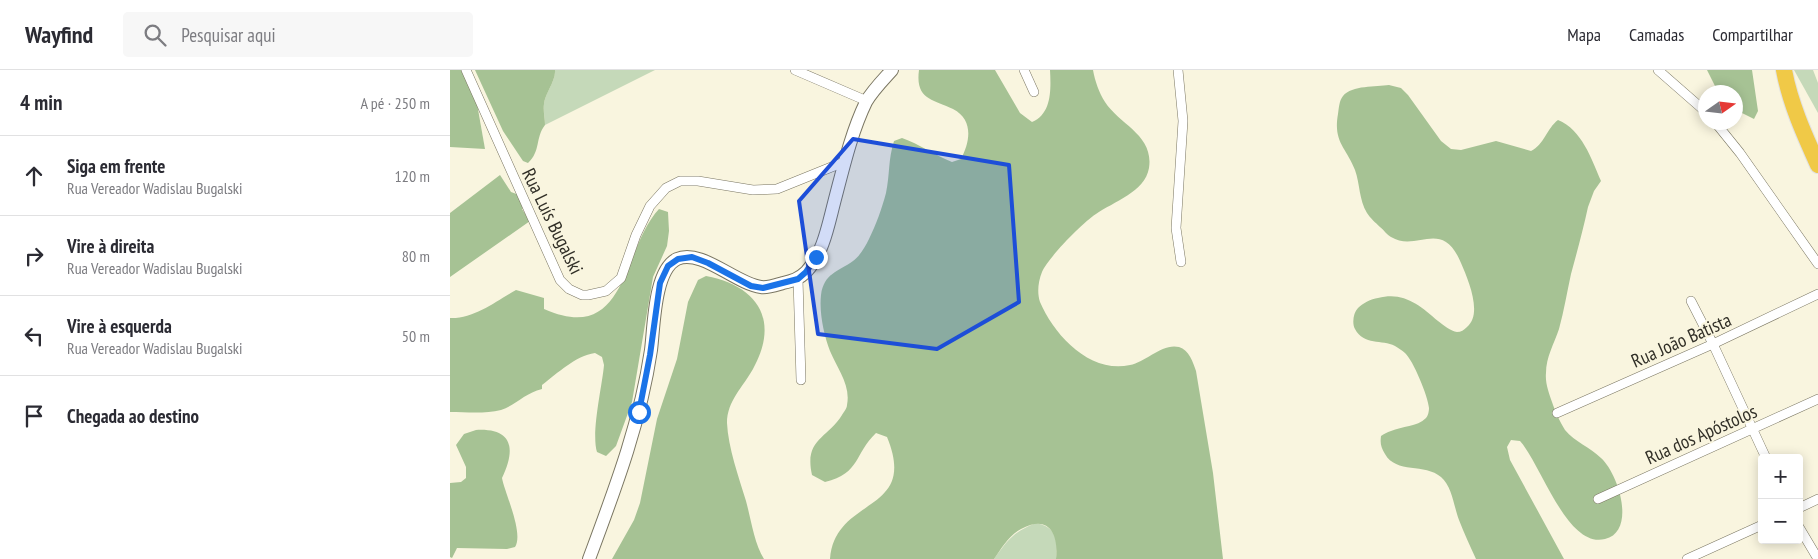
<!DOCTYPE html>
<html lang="pt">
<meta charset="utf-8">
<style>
:root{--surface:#fff;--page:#f7f7f7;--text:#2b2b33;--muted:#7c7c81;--line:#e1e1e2}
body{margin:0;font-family:"PT Sans Narrow",sans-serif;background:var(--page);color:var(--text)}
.controls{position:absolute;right:15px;bottom:15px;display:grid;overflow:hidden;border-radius:5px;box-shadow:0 2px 12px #0003}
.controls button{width:45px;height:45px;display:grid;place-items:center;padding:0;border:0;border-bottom:1px solid var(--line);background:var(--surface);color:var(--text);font:25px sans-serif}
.compass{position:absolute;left:1248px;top:15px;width:45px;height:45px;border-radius:50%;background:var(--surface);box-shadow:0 2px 12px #0003;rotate:76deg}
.stop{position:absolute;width:15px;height:15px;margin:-11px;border:4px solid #1a73e8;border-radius:50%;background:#fff}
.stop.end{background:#1a73e8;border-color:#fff;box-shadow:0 1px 5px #0008}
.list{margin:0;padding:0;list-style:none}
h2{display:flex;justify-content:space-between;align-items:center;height:65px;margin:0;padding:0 20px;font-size:21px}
h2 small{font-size:16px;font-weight:400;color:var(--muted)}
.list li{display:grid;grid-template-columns:32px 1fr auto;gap:15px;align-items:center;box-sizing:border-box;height:80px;padding:0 20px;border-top:1px solid var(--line)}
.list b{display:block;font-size:19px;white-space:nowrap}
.list p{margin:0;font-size:16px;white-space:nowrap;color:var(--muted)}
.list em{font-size:16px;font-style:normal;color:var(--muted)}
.icon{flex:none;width:28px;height:28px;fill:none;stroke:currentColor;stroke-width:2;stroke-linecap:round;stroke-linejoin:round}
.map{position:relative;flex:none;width:1368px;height:489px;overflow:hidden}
header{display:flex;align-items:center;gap:30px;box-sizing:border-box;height:70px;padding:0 25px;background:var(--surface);border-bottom:1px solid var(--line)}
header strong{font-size:24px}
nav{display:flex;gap:28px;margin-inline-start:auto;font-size:18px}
.search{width:350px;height:45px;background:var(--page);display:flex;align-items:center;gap:12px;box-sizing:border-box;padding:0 18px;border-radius:5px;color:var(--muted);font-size:19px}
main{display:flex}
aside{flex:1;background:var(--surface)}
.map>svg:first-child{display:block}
.green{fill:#c5d9b9}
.forest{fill:#a6c294}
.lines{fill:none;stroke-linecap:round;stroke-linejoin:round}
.street-casing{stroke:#7a7662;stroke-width:10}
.secondary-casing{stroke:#7a7662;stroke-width:14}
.highway-casing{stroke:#e2e2e1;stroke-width:18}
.street{stroke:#fff;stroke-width:9}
.secondary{stroke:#fff;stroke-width:12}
.highway{stroke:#f0c947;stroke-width:16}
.route{stroke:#1a73e8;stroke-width:6}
.marked{fill:#1d4ed8;fill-opacity:0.2;stroke:#1d4ed8;stroke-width:4;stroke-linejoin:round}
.labels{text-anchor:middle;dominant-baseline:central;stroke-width:4;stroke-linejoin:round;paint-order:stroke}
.street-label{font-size:19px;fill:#312f27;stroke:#f9f5df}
</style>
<header>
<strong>Wayfind</strong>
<div class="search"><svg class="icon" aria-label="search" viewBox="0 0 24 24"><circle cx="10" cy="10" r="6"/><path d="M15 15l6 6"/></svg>Pesquisar aqui</div>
<nav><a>Mapa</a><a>Camadas</a><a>Compartilhar</a></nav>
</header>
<main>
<aside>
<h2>4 min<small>A pé · 250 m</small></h2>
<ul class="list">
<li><svg class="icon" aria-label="ahead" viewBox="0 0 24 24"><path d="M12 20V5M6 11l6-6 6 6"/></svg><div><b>Siga em frente</b><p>Rua Vereador Wadislau Bugalski</p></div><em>120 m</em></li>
<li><svg class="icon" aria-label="right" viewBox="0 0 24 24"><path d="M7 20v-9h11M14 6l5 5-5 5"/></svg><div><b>Vire à direita</b><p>Rua Vereador Wadislau Bugalski</p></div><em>80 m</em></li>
<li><svg class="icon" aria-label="left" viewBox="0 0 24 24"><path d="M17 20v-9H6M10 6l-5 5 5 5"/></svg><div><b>Vire à esquerda</b><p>Rua Vereador Wadislau Bugalski</p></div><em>50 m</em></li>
<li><svg class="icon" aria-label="arrive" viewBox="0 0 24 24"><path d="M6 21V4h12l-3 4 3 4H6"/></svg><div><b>Chegada ao destino</b></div></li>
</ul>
</aside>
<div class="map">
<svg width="1368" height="489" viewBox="0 0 1368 489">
<rect width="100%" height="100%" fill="#f9f5df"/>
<g class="green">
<path d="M105,0H205L95,55C95,48 93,41 94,34C95,23 106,11 105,0Z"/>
<path d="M1344,0H1363L1368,13V43Z"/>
<path d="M586,453C607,457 608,471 606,489H544C558,470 563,462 586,453Z"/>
</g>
<g class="forest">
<path d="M0,0H21L35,79L0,77Z"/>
<path d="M25,0H105C106,11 95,23 94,34C93,41 95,48 95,55C85,68 91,81 78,93L73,91L53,61Z"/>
<path d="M469,0H545L570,43L582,52C602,44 601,19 600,0H643C645,11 649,23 655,32C670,55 704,65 699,98C695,122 663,132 646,144C632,153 598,188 592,202C588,212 587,223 590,232C604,265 640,304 680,295C696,292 712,273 729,277C739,280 743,292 746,301L763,403L773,489H606C609,463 598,444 571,459C559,465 551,479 544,489H380C385,425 469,445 437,367L426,363C404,384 411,403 375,412L362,405C354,369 377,369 392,345C394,342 397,338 397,335C401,315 387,298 380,281C374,265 369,243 371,225C374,203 388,202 403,191C410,186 415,177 419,169C426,155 432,138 436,123C440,104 438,90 444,71L452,68C469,74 485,85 502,92L511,89C520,72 524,50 503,39C483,29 465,30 469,0Z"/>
<path d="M1257,0H1302L1308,41L1304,49L1286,40V22H1268Z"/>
<path d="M939,15L951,18L958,25L991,71L1001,79L1011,80L1046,71L1081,81C1094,75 1097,58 1108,50C1132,60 1141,88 1151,111L1144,121L1138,137C1133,160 1127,182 1121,204C1117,222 1114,241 1109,259C1104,274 1096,287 1096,303C1095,313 1099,323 1102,332C1105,341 1110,352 1115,360C1125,372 1140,377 1151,388C1168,403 1187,461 1155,469C1117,479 1091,394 1070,371L1061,370L1057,377L1060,390L1114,489H1026C1020,476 1014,463 1009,450C1004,437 1002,416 991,407C975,393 946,404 935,384C931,377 930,374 931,366C934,364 937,362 941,361C952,356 967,357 976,348C978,346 979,341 979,338C978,326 963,290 955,283C952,280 948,278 945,276C932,269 914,276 905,259C902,254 903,243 908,238C913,233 921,229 928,228C953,221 970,235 988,251C993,255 1001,261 1007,262C1011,262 1014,260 1017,257C1033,244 1018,209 1011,193C992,147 967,183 941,167C937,165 934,160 930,157C926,153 920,148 917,143C909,130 910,114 905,100C896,77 883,72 888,44C889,38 889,31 893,26C902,15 926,17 939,15Z"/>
<path d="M50,105L61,122L72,126L75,136L72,139L80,151L0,207V143Z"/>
<path d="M209,139L218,142L219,161L217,176L203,207L182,332L166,376L156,386L147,382C141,363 152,317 154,295L152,287L145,283C125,286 108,303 92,315V319C75,323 66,335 51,340C35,344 16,342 0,342V248C24,249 46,231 66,220L94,228V239C178,276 171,180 209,139Z"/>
<path d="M256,206C308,216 330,250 303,299C293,317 277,331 277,353C278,377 289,408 296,431C301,449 304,473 314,489H162L184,450L190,433L207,349L227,289L238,232L248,210Z"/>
<path d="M26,360C63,358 66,379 52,408C55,424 74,463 65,477L57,479L7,478L2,488L0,487V413L11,412L16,408V397L6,375L14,364Z"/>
</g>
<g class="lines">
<g class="street-casing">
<g id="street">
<path d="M16,0L110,210L119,219L132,225H138L156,221L171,208L186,165L200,136L216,118L230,111H248L303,120L327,119L394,92"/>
<path d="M345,0L417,31"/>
<path d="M574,0L584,22"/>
<path d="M728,0L733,51L726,158L731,192"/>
<path d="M1208,0L1256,42"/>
<path d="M1265,52L1290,83L1368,194"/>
<path d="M348,209L351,310"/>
<path d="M1241,231L1263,274L1316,388"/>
<path d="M1107,343L1263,274L1368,224"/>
<path d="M1148,429L1368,329"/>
<path d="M1349,438L1368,429"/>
<path d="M1349,457L1368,489"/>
<path d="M1237,489L1312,455"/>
</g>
</g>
<g class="secondary-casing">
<path id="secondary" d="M139,489C165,419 190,354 201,280C204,257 204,200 227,189C251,178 286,214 311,217C318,218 326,215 333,213C342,211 349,209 356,202C373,184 378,156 384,133C393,99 401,63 416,32C422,21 433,10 442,0"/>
</g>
<g class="highway-casing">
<path id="highway" d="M1334,0C1340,33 1354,64 1368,95"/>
</g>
<use href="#street" class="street"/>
<use href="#secondary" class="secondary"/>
<use href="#highway" class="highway"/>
</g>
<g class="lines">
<path class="route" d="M189,342L200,285L210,213L218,196L228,189L242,187L258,193L301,216L313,218L348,209L356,202L366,187"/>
</g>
<path class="marked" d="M403,69L559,95L569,232L487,279L368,264L349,131Z"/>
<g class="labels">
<g class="street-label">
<text transform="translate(103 151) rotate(64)">Rua Luís Bugalski</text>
<text transform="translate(1231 270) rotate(-24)">Rua João Batista</text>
<text transform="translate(1251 364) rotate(-24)">Rua dos Apóstolos</text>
</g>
</g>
</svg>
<div class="controls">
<button>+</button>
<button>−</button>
</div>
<svg class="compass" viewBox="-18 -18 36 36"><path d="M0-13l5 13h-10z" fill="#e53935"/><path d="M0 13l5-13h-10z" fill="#7c7c81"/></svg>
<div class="stop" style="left:189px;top:342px"></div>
<div class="stop end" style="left:366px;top:187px"></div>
</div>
</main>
